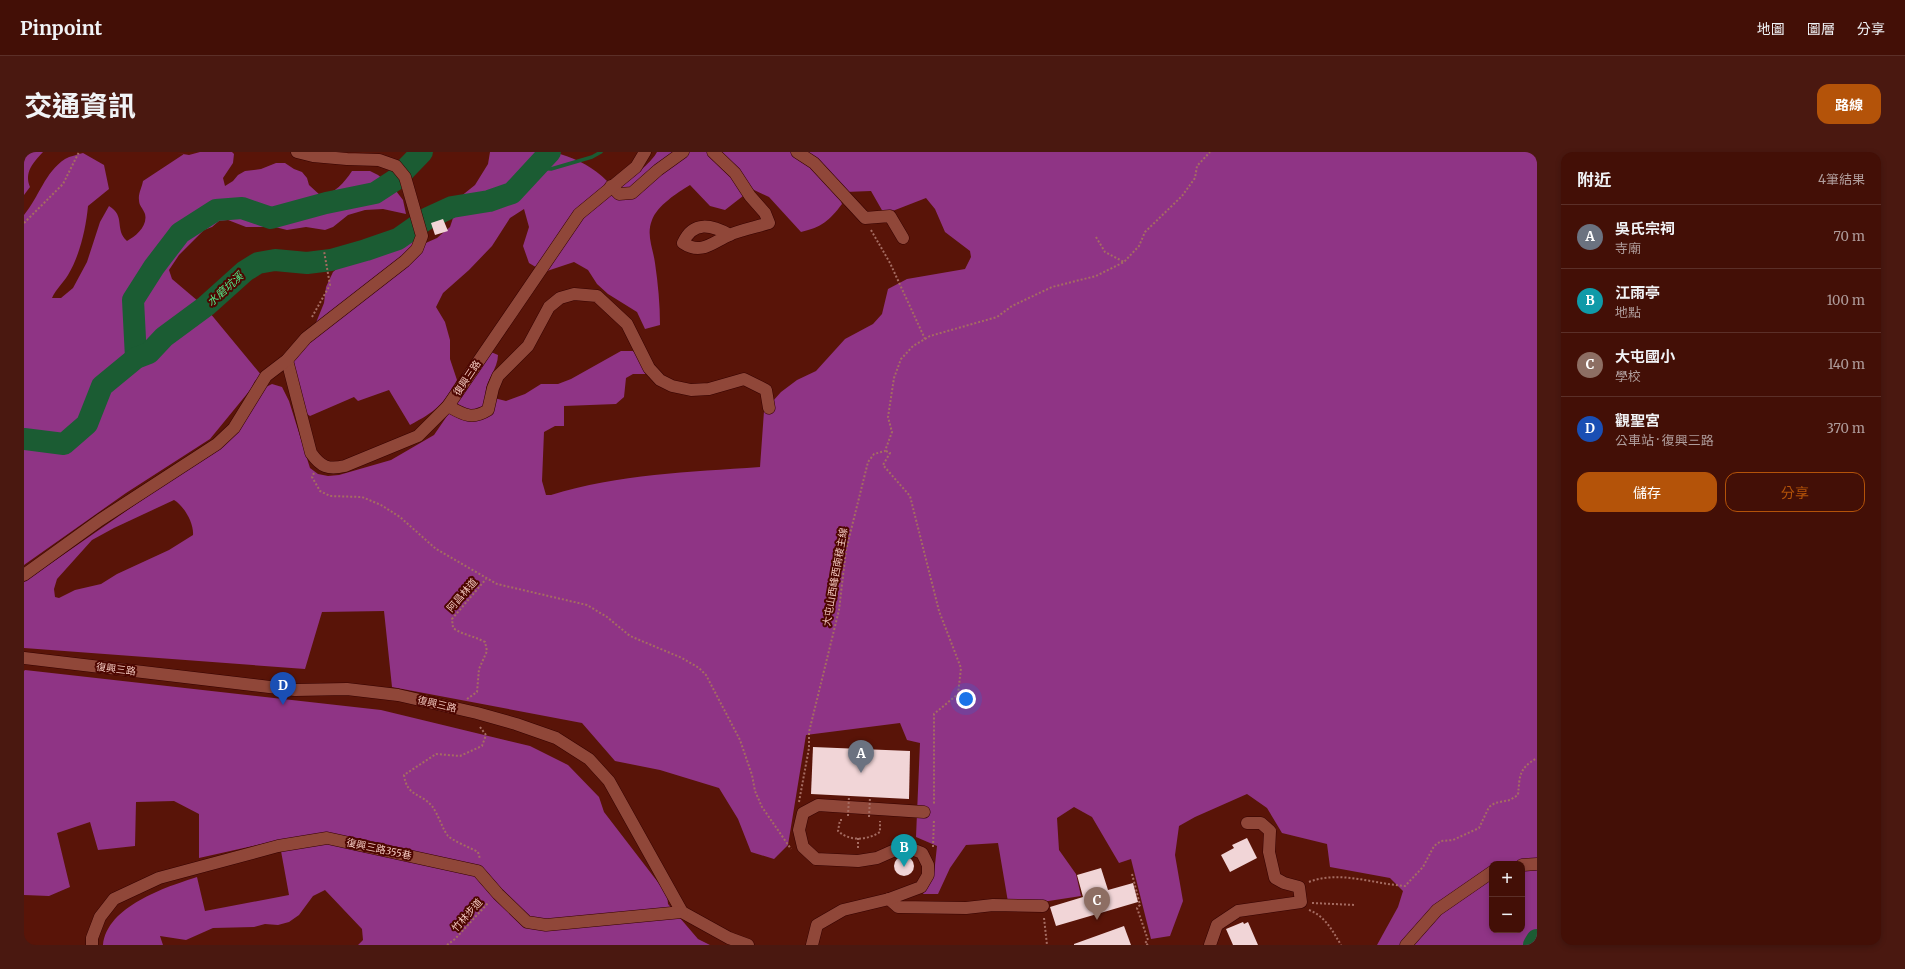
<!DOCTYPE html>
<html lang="zh-TW">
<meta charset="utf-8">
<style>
:root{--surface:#430f06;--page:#4a1810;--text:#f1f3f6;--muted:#af9c9b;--line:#5b2f28;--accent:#b45309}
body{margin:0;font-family:Merriweather,"Noto Sans TC",serif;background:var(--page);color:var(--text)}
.controls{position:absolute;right:12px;bottom:12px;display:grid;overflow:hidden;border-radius:8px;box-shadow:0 2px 6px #0003}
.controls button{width:36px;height:36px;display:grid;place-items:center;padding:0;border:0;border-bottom:1px solid var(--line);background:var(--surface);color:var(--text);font:20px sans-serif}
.you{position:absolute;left:942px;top:547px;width:14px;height:14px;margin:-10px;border:3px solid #fff;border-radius:50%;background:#1a73e8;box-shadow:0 0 0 6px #1a73e833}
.badge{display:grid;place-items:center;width:26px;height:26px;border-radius:50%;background:var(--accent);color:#fff;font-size:13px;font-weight:700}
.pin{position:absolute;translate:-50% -33px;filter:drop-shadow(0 1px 2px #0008)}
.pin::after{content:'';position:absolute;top:21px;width:14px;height:12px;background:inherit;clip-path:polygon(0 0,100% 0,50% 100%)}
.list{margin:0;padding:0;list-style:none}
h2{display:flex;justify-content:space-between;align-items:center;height:52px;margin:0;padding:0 16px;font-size:17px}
h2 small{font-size:13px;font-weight:400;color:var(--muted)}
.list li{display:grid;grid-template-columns:26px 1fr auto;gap:12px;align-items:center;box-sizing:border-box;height:64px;padding:0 16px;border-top:1px solid var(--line)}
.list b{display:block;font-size:15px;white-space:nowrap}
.list p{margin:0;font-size:13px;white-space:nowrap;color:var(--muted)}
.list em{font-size:13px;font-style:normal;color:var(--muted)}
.actions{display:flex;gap:8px;padding:12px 16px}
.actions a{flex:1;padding:9px 0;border:1px solid var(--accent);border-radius:12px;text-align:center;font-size:14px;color:var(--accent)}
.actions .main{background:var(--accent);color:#fff}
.map{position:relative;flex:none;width:1513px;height:793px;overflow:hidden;border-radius:12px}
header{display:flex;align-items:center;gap:24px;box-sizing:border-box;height:56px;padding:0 20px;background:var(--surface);border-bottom:1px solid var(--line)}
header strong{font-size:19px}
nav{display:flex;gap:22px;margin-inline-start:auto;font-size:14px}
.intro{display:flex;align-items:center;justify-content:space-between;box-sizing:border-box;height:96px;padding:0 24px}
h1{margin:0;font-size:28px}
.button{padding:10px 18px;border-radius:12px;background:var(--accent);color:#fff;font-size:14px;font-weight:700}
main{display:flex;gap:24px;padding:0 24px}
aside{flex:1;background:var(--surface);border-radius:12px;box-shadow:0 2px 6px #0003}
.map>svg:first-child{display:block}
.forest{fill:#8f3485;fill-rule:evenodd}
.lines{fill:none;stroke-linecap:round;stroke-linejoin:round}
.stream{stroke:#1b5c33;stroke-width:3.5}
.river{stroke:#1b5c33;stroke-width:22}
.building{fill:#f1d5d7}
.minor-casing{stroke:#350200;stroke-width:13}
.path{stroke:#a56c62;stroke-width:2;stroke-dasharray:2 2;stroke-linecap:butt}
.minor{stroke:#904739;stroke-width:12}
.path-bridge{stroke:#a56c62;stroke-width:2;stroke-dasharray:2 2;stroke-linecap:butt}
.labels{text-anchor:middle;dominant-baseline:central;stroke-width:4;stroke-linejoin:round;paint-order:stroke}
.street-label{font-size:10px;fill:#f3c7be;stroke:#4d0600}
.water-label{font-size:11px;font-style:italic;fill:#50ea8a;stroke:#4d0600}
</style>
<header>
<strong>Pinpoint</strong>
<nav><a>地圖</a><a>圖層</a><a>分享</a></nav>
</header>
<div class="intro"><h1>交通資訊</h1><a class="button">路線</a></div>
<main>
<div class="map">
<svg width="1513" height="793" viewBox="0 0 1513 793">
<rect width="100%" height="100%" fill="#591408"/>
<g class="forest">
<path d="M0,0H19C9,11 0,20 6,35L0,43Z"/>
<path d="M176,0H208L210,2L209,11L199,26L201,34L209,29L214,23L221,19L237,17L252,11H261L270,17L278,20L283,26L285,33L297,44C311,41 320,31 328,19H346L354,23L369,35L379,48L382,62L359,57L341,58L324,63L309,75L301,78L282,75L263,78L251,75H222L204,68L195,69L188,75L180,78L155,103L145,118L148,127L181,155L238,224L231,229L227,237L186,287L102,341L0,413V63C15,45 21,20 41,7C46,4 53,3 59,1L80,13L85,37L64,54C62,76 56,103 44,123C39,131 32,137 28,146H37L49,136L63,110L76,70L85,54C102,64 90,77 103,89C112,84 124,74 121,62C119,56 115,54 115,48C114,42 118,35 119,29L160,2L153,1L165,3Z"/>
<path d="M466,0H536V2C555,8 569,15 583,29C589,28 597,29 602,27C611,25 629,8 633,0H770L789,14L814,42L818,52C805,69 798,75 777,80L745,45L728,37L701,58L686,54L666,33C654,40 633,54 628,68C622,83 629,96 631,111C634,132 636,152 636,173L621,177L613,160L584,142L573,132L564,118L550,110L520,120L505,111L499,94L505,75L500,57L486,66L468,94L445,118L419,141L412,155L421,170L426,188V207L433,228C418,254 412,259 386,273L365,238L334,249L330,245L286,264L283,262L269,212L270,207L285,188L300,151L302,135L309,120L321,110L340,89L364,83L390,84L395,94L413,86L426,75L436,45L451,33L464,12Z"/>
<path d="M783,0H1513V793H1353L1374,755L1379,739L1366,726L1306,715L1303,692L1258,681L1243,656L1223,642L1171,665L1155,674L1151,703L1159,749L1146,784L1127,787L1107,707L1095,711L1068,665L1050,655L1033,666L1035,698L1052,722L1057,744L1018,750H984L974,691L942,693L926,716L914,742H899L910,722L913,694L892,685L896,591L883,588L876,571L782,583L764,693L750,707L727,700L714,667L695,636L636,618L591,609L558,571L368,535L360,459L298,460L281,517L0,496V430L164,316L240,236L248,232L258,235L265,249L286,316L294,322L304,324L315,323L367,308L410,283L467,200L474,203C474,218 459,231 462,244L482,249L501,242L517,232H534L547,227L597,199H609L618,210L623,222H609L602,226L600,245L592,252L540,254V274H531L520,280L518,329L522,343H527C595,322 665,320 736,315L740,259L757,240L773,228L792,219L821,187L849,172L858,162L864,137L883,127L941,117L947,105L946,99L921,80L911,57L902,46L866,60H859L847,39L821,40ZM150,348C160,354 170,371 169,383L145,398L93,422L77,432L51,438L35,446L31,445L30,437L33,427L68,388L90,376ZM1468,712H1498V778H1468Z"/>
<path d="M1,518L357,558L506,594L544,613L575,645L580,660L643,742L644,752L674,787L686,793H334L339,788L338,777L301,738L289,744L275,763L265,770L254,773L241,772L230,775L189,776L162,788L136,784L139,793H79C83,754 142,735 173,725L181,759L265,743L255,688L175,706V662L150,649L112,650L111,694L74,698L66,670L33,681L46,735L25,744L0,743V519Z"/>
</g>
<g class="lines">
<path class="stream" d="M512,16L527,17L568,5L577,0"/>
<g class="river">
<path d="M112,206L109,148L130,115L156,81L192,58L218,56L247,66L302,51L351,41L371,28L398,0"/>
<path d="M0,287L40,292L63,272L78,234L112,206L125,201L140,185L182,154L221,119L234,111L251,108L283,111L307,108L342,98L374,87L404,66L428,55L465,49L488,41L526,0"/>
<path d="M1510,793L1513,788"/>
</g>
</g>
<g class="building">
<path d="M419,67L424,79L411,83L407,71Z"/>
<path d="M789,595L886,599L885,647L787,642Z"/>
<path d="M1223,686L1233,706L1206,720L1197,703L1210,696L1208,693Z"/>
<circle cx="880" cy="714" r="10"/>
<path d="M1077,716L1084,738L1109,731L1114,750L1032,774L1026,755L1059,745L1053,723Z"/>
<path d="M1219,770L1220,772L1224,770L1234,793H1209L1202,777Z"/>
<path d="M1100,774L1107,793H1050V792Z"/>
</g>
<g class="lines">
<g class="minor-casing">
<g id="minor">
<path d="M689,0L711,21L726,44L741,61L745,71C732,75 717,78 705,83C688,91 677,103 659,91C669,68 688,73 706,83"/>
<path d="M773,0L790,11L841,66L866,64L879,86"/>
<path d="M587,34L595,42L608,41L634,18L659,0"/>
<path d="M263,208L287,301C297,315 304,318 321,314L394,284L424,254L555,62L612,15L621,0"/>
<path d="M424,254C440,263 448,268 464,258L469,236L474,224L504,194L525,155L536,146L550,142L573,144L603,172L625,216L636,228L648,234L667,238L685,237L720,227L742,238L745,256"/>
<path d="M0,423L76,368L193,292L210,276L242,224L263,208L282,186L381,109L393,97L398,84L381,25L372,14L355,8L323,7L289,4L273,0"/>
<path d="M0,506L271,538L323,537L374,543L453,561L492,572L532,586L565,607L585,629L658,760L705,786L724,793"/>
<path d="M1498,713L1513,712"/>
<path d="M865,747L874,755L942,756L969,753L1019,754"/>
<path d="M68,793V786L76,765L90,747L135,726L254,694L303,686L454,719L474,742L503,770L522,773L658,760"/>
<path d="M788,793L793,773L819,758L865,747L897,735L904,723V713L898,701L880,694L853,706L834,709L792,707L779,695L775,678L779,661L794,653L900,660"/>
<path d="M1186,793L1193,773L1214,759L1277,750L1275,735L1260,731L1251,726L1245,700L1246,679L1237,671H1223"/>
<path d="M1382,793L1413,758L1468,720"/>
</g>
</g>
<g class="path">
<path d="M0,71L39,32L55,0"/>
<path d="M847,78L866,111L901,187"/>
<path d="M1072,85L1081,100L1100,110"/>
<path d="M288,165L306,133L300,99"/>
<path d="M862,299L866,301L859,313L886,344L915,459L937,516L934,542L910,562V653"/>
<path d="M290,321L288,325L296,339L306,344L338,345L357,353L376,365L412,397L473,432L563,453L583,465L606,484L658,506L675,516L682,523L716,588L728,623L731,639L738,655L767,697"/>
<path d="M443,547L453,540L455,517L463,499L461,490C450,484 439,483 429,476L428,467L462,427"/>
<path d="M456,575L462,583L458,594L436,604L412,602L380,623C383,645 397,641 408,654C414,662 419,678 424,684C429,689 447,696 454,700L456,707"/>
<path d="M775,650L785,596V580L815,458L822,398L844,310L850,302L861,299L868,280L864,265L870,226L877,207L889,194L906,184L973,165L988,154L1028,135L1072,124L1100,110L1115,94L1121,80L1158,44L1171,26L1173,14L1186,0"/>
<path d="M818,668H816L814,679C826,690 844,688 856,680V669"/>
<path d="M834,686V698"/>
<path d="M909,695L910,667"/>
<path d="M1108,722L1116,753L1113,756L1124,788L1121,791L1124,793"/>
<path d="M1285,730C1315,718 1350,732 1381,734L1399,715L1410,694L1417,689L1429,688L1455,676L1465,655L1471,651L1486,648L1494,643C1496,624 1494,617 1513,606"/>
<path d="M1288,751L1331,753"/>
<path d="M1285,758C1301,764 1308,778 1317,793"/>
<path d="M1020,766L1023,793"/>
<path d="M423,793L431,787L465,750"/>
</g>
<use href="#minor" class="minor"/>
<g class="path-bridge">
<path d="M824,664L825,644"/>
<path d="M845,665L846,645"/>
</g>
</g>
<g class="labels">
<g class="street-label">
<text transform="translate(443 226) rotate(-56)">復興三路</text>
<text transform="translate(811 425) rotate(-80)">大屯山西峰西南稜主線</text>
<text transform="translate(438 443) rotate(-49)">阿昌林道</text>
<text transform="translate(92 517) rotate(7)">復興三路</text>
<text transform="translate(413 552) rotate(13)">復興三路</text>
<text transform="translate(355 697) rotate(12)">復興三路355巷</text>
<text transform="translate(443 763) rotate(-48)">竹林步道</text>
</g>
<g class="water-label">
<text transform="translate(201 137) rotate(-42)">水磨坑溪</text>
</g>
</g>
</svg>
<div class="controls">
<button>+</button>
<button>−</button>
</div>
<div class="you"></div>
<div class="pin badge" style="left:837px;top:621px;background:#6b7280">A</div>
<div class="pin badge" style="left:880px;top:715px;background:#0f9aa8">B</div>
<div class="pin badge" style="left:1073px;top:768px;background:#8d6e63">C</div>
<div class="pin badge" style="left:259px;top:553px;background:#1a4fb4">D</div>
</div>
<aside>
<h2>附近<small>4筆結果</small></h2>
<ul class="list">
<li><span class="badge" style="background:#6b7280">A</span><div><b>吳氏宗祠</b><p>寺廟</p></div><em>70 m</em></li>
<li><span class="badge" style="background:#0f9aa8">B</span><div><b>江雨亭</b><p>地點</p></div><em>100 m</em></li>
<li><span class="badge" style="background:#8d6e63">C</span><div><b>大屯國小</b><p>學校</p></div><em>140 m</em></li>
<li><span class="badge" style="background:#1a4fb4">D</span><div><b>觀聖宮</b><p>公車站 · 復興三路</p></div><em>370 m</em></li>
</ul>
<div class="actions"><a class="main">儲存</a><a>分享</a></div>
</aside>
</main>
